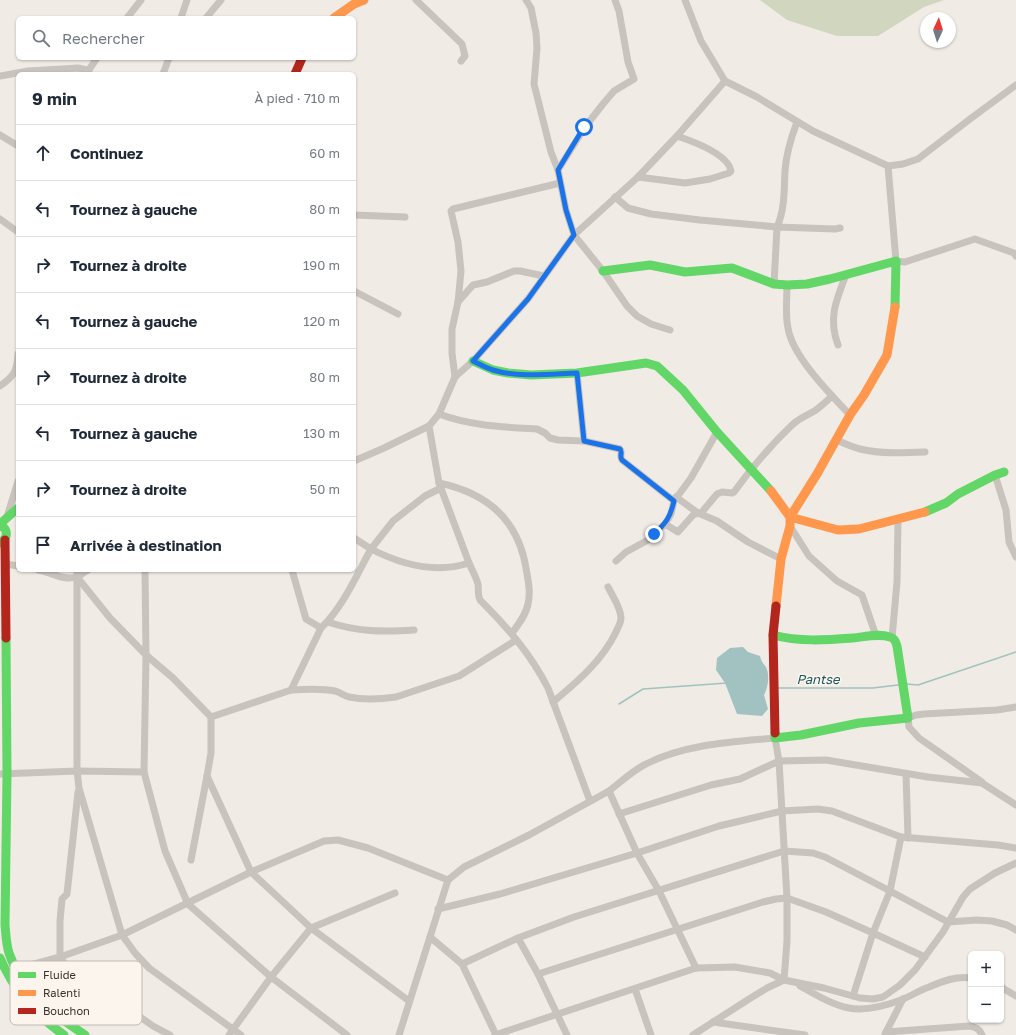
<!DOCTYPE html>
<html lang="fr">
<meta charset="utf-8">
<style>
:root{--surface:#fff;--page:#f6f6f7;--text:#1f2937;--muted:#747a83;--line:#e0e1e3}
body{margin:0;font-family:"Golos Text",sans-serif;background:var(--page);color:var(--text)}
.controls{position:absolute;right:12px;bottom:12px;display:grid;overflow:hidden;border-radius:6px;box-shadow:0 1px 3px #0004}
.controls button{width:36px;height:36px;display:grid;place-items:center;padding:0;border:0;border-bottom:1px solid var(--line);background:var(--surface);color:var(--text);font:20px sans-serif}
.compass{position:absolute;left:920px;top:12px;width:36px;height:36px;border-radius:50%;background:var(--surface);box-shadow:0 1px 3px #0004;rotate:4deg}
.stop{position:absolute;width:12px;height:12px;margin:-9px;border:3px solid #1a73e8;border-radius:50%;background:#fff}
.stop.end{background:#1a73e8;border-color:#fff;box-shadow:0 1px 4px #0008}
.list{margin:0;padding:0;list-style:none}
h2{display:flex;justify-content:space-between;align-items:center;height:52px;margin:0;padding:0 16px;font-size:17px}
h2 small{font-size:13px;font-weight:400;color:var(--muted)}
.list li{display:grid;grid-template-columns:26px 1fr auto;gap:12px;align-items:center;box-sizing:border-box;height:56px;padding:0 16px;border-top:1px solid var(--line)}
.list b{display:block;font-size:15px;white-space:nowrap}
.list em{font-size:13px;font-style:normal;color:var(--muted)}
.icon{flex:none;width:22px;height:22px;fill:none;stroke:currentColor;stroke-width:2;stroke-linecap:round;stroke-linejoin:round}
.map{position:relative;flex:none;width:1016px;height:1035px;overflow:hidden}
.search{position:absolute;background:var(--surface);box-shadow:0 1px 3px #0004;left:16px;top:16px;width:340px;height:44px;display:flex;align-items:center;gap:10px;box-sizing:border-box;padding:0 14px;border-radius:6px;color:var(--muted);font-size:15px}
.panel{position:absolute;background:var(--surface);box-shadow:0 1px 3px #0004;left:16px;top:72px;width:340px;height:500px;border-radius:6px}
.map>svg:first-child{display:block}
.green{fill:#d1d6bf}
.water{fill:#a1c2c1}
.lines{fill:none;stroke-linecap:round;stroke-linejoin:round}
.stream{stroke:#a1c2c1;stroke-width:1.5}
.street{stroke:#c9c3be;stroke-width:7}
.fast{stroke:#63d668;stroke-width:9}
.slow{stroke:#ff974d;stroke-width:9}
.jam{stroke:#b3261e;stroke-width:9}
.route{stroke:#1a73e8;stroke-width:5}
.labels{text-anchor:middle;dominant-baseline:central;stroke-width:3;stroke-linejoin:round;paint-order:stroke}
.water-label{font-size:13px;font-style:italic;fill:#1f5a5e;stroke:#fbf5ee}
.key{fill:#fbf5ee;stroke:#c1bab4;stroke-width:1}
.key-label{font-size:11px;fill:#3b302b}
</style>
<div class="map">
<svg width="1016" height="1035" viewBox="0 0 1016 1035">
<rect width="100%" height="100%" fill="#f0ebe5"/>
<path class="green" d="M760,0H944L924,7L878,36H837L787,20Z"/>
<path class="water" d="M743,647L748,652L760,656C761,661 763,663 766,667C770,675 768,688 764,695L768,709L762,716L737,714L725,683L716,670L717,658L730,648Z"/>
<g class="lines">
<g class="stream">
<path d="M906,684L918,685L1016,652"/>
<path d="M778,688H873L898,685"/>
<path d="M619,704L643,689L727,683"/>
</g>
<g class="street">
<path d="M416,0L462,44L465,56L461,61"/>
<path d="M685,0L701,41L725,81L757,97L813,131L888,166L896,261L905,262L975,239L1014,253L1016,256"/>
<path d="M127,18L141,0"/>
<path d="M181,18L187,0"/>
<path d="M206,18L221,0"/>
<path d="M86,74L97,58"/>
<path d="M163,74L169,58"/>
<path d="M0,76L28,71L78,68L87,70L90,74"/>
<path d="M0,135L18,146"/>
<path d="M888,166L903,164L918,159L970,119L1016,85"/>
<path d="M558,170L585,127L603,104L614,91L634,79L628,62L619,11L615,0"/>
<path d="M638,177L685,183L710,179L729,173L731,171C728,154 692,141 677,136"/>
<path d="M615,197L628,208L651,214L700,220L777,227C785,209 784,190 785,171C786,154 791,138 797,122"/>
<path d="M354,215L405,217"/>
<path d="M0,219L18,232"/>
<path d="M774,284L777,227L835,229L840,228"/>
<path d="M787,285C787,299 785,315 788,328C792,356 831,395 850,415"/>
<path d="M354,291L398,314"/>
<path d="M458,302L473,285L487,282L514,271H520L544,276"/>
<path d="M670,330L651,324L637,316L627,306L603,271L574,235L638,177L677,136L725,81"/>
<path d="M838,345C828,319 836,300 846,275"/>
<path d="M577,373L584,441"/>
<path d="M455,377L452,353V329L458,302L461,271L458,242L451,211L453,209L560,183"/>
<path d="M0,386C14,376 17,372 18,354"/>
<path d="M439,414C471,426 504,427 537,429L545,433L550,438L558,440L584,441L620,449C623,452 619,456 622,460L674,501"/>
<path d="M429,426L439,483L469,563"/>
<path d="M836,440C844,443 852,447 860,449C881,454 903,453 925,452"/>
<path d="M354,461L384,448L429,426L439,414L455,377L473,361L528,299L574,235L566,210L558,170L551,152L534,84L537,48L536,33L531,8L526,0"/>
<path d="M995,475L1006,510L1009,542L1016,557"/>
<path d="M439,483C487,493 518,519 526,568C528,580 531,592 528,604C526,615 518,625 512,633"/>
<path d="M441,488L425,496L393,521L371,549C402,565 435,574 469,563C472,570 476,577 478,584C479,590 477,594 480,600C507,627 530,653 548,688L590,801"/>
<path d="M676,497L698,513L717,521L748,542L781,559"/>
<path d="M7,517L18,481"/>
<path d="M665,524L678,532L693,515L702,512L717,494L722,492L732,493L734,492C752,467 770,446 792,425C799,418 808,415 816,410C821,406 827,401 832,396"/>
<path d="M790,526L809,556L837,581L862,595L876,636"/>
<path d="M616,561L626,552L648,540L665,524L671,514L674,501L691,478L717,432"/>
<path d="M6,564L18,566"/>
<path d="M38,570C51,572 63,581 76,577C80,576 84,572 88,570"/>
<path d="M77,570V771L79,788L122,935L135,953L149,968L241,1035"/>
<path d="M145,570L146,655L144,772L165,851L188,904L271,977L347,1035"/>
<path d="M292,570L306,619L321,628"/>
<path d="M77,577L110,618L146,655L173,678L211,717V753L207,776L191,860"/>
<path d="M328,622C357,632 383,632 414,630"/>
<path d="M892,638L897,582L898,520"/>
<path d="M291,690L321,628C343,607 356,576 371,549L354,538"/>
<path d="M553,702C577,682 602,661 616,632C618,627 621,623 621,618C621,608 612,595 608,587"/>
<path d="M211,717L291,690C305,689 321,688 335,691C340,692 344,696 349,697C363,700 382,699 396,697L459,676L516,640"/>
<path d="M0,774L77,771L144,772"/>
<path d="M906,774L908,838"/>
<path d="M207,776L251,872L311,928L409,1001"/>
<path d="M982,782L919,738L909,727L908,718L916,715L924,714L997,710L1016,707"/>
<path d="M609,791C621,782 633,770 646,764C685,744 732,742 775,738L779,761L826,760L928,777L982,783L1016,805"/>
<path d="M78,792L67,894L62,899L60,921V957L65,964L76,976L110,996L153,1026L170,1035"/>
<path d="M448,880L464,867L529,835L609,791L637,853L659,891L696,968"/>
<path d="M438,909L500,894L637,853L719,826L782,811L818,809L832,811L901,837"/>
<path d="M430,937L462,964L496,1035"/>
<path d="M518,938L574,917L784,851L813,853L825,857L890,891L901,837L998,845L1016,848"/>
<path d="M925,957L873,933L890,891L948,922L977,920L992,921L1007,925L1016,930"/>
<path d="M462,964L518,938L538,974L567,1035"/>
<path d="M16,969L60,957L122,935L251,872L324,841L338,840L368,848L448,880L399,1035"/>
<path d="M538,974L763,902L776,899L787,898L826,912L873,933L853,996"/>
<path d="M800,986C841,1009 855,1017 901,1000C911,996 920,990 929,987C943,981 956,976 971,978"/>
<path d="M1001,987L1016,996"/>
<path d="M635,989L651,1035"/>
<path d="M713,1022L805,1035"/>
<path d="M886,1032L969,1026C975,1027 979,1028 982,1035"/>
<path d="M885,1034L903,999"/>
<path d="M229,1035L271,977L311,928L395,893"/>
<path d="M495,1035L696,968L735,967L770,973L784,980L787,941V898L779,761L740,779L711,785L619,814"/>
<path d="M693,1035L749,999L767,988L784,980L824,988L860,998L873,999L883,997L900,985L915,970L943,932L963,897L970,889L995,873L1016,863"/>
</g>
<g class="fast">
<path d="M603,271L650,265L685,272L732,268L774,284L787,285L807,284L830,279L896,261L895,307"/>
<path d="M473,361L493,370L508,373L531,375L577,373L646,363L657,366L683,390L717,432L771,491"/>
<path d="M925,512L946,503L958,494L995,475L1004,472"/>
<path d="M0,524L18,508"/>
<path d="M0,525C9,530 8,538 0,543"/>
<path d="M773,635C799,642 826,640 853,638C864,637 878,633 890,637C894,638 896,642 897,646L908,718L859,723L801,735L775,738V733"/>
<path d="M6,638L7,774L5,925C6,934 6,944 9,953C21,990 53,1014 85,1035"/>
<path d="M0,958C14,991 35,1015 64,1035"/>
</g>
<g class="slow">
<path d="M334,18L354,4L364,0"/>
<path d="M771,491L790,517L817,474L850,415L864,395L887,355L895,307"/>
<path d="M776,606L781,559L790,526V517L838,530L859,529L925,512"/>
</g>
<g class="jam">
<path d="M295,74L302,58"/>
<path d="M5,540L6,638"/>
<path d="M775,733L773,635L776,606"/>
</g>
</g>
<g class="lines">
<path class="route" d="M584,127L558,170L566,210L574,235L528,299L473,361C479,364 486,368 493,370C519,378 550,374 577,373L584,441L620,449C623,452 619,456 622,460L674,501C670,518 666,523 654,534"/>
</g>
<g class="labels">
<g class="water-label">
<text x="818" y="679">Pantse</text>
</g>
</g>
<rect x="10" y="961" width="132" height="64" rx="6" class="key"/>
<rect x="18" y="972" width="18" height="6" fill="#63d668"/>
<rect x="18" y="990" width="18" height="6" fill="#ff974d"/>
<rect x="18" y="1008" width="18" height="6" fill="#b3261e"/>
<g class="key-label">
<text x="43" y="979">Fluide</text>
<text x="43" y="997">Ralenti</text>
<text x="43" y="1015">Bouchon</text>
</g>
</svg>
<div class="controls">
<button>+</button>
<button>−</button>
</div>
<svg class="compass" viewBox="-18 -18 36 36"><path d="M0-13l5 13h-10z" fill="#e53935"/><path d="M0 13l5-13h-10z" fill="#747a83"/></svg>
<div class="stop" style="left:584px;top:127px"></div>
<div class="stop end" style="left:654px;top:534px"></div>
<div class="search"><svg class="icon" aria-label="search" viewBox="0 0 24 24"><circle cx="10" cy="10" r="6"/><path d="M15 15l6 6"/></svg>Rechercher</div>
<section class="panel">
<h2>9 min<small>À pied · 710 m</small></h2>
<ul class="list">
<li><svg class="icon" aria-label="ahead" viewBox="0 0 24 24"><path d="M12 20V5M6 11l6-6 6 6"/></svg><div><b>Continuez</b></div><em>60 m</em></li>
<li><svg class="icon" aria-label="left" viewBox="0 0 24 24"><path d="M17 20v-9H6M10 6l-5 5 5 5"/></svg><div><b>Tournez à gauche</b></div><em>80 m</em></li>
<li><svg class="icon" aria-label="right" viewBox="0 0 24 24"><path d="M7 20v-9h11M14 6l5 5-5 5"/></svg><div><b>Tournez à droite</b></div><em>190 m</em></li>
<li><svg class="icon" aria-label="left" viewBox="0 0 24 24"><path d="M17 20v-9H6M10 6l-5 5 5 5"/></svg><div><b>Tournez à gauche</b></div><em>120 m</em></li>
<li><svg class="icon" aria-label="right" viewBox="0 0 24 24"><path d="M7 20v-9h11M14 6l5 5-5 5"/></svg><div><b>Tournez à droite</b></div><em>80 m</em></li>
<li><svg class="icon" aria-label="left" viewBox="0 0 24 24"><path d="M17 20v-9H6M10 6l-5 5 5 5"/></svg><div><b>Tournez à gauche</b></div><em>130 m</em></li>
<li><svg class="icon" aria-label="right" viewBox="0 0 24 24"><path d="M7 20v-9h11M14 6l5 5-5 5"/></svg><div><b>Tournez à droite</b></div><em>50 m</em></li>
<li><svg class="icon" aria-label="arrive" viewBox="0 0 24 24"><path d="M6 21V4h12l-3 4 3 4H6"/></svg><div><b>Arrivée à destination</b></div></li>
</ul>
</section>
</div>
